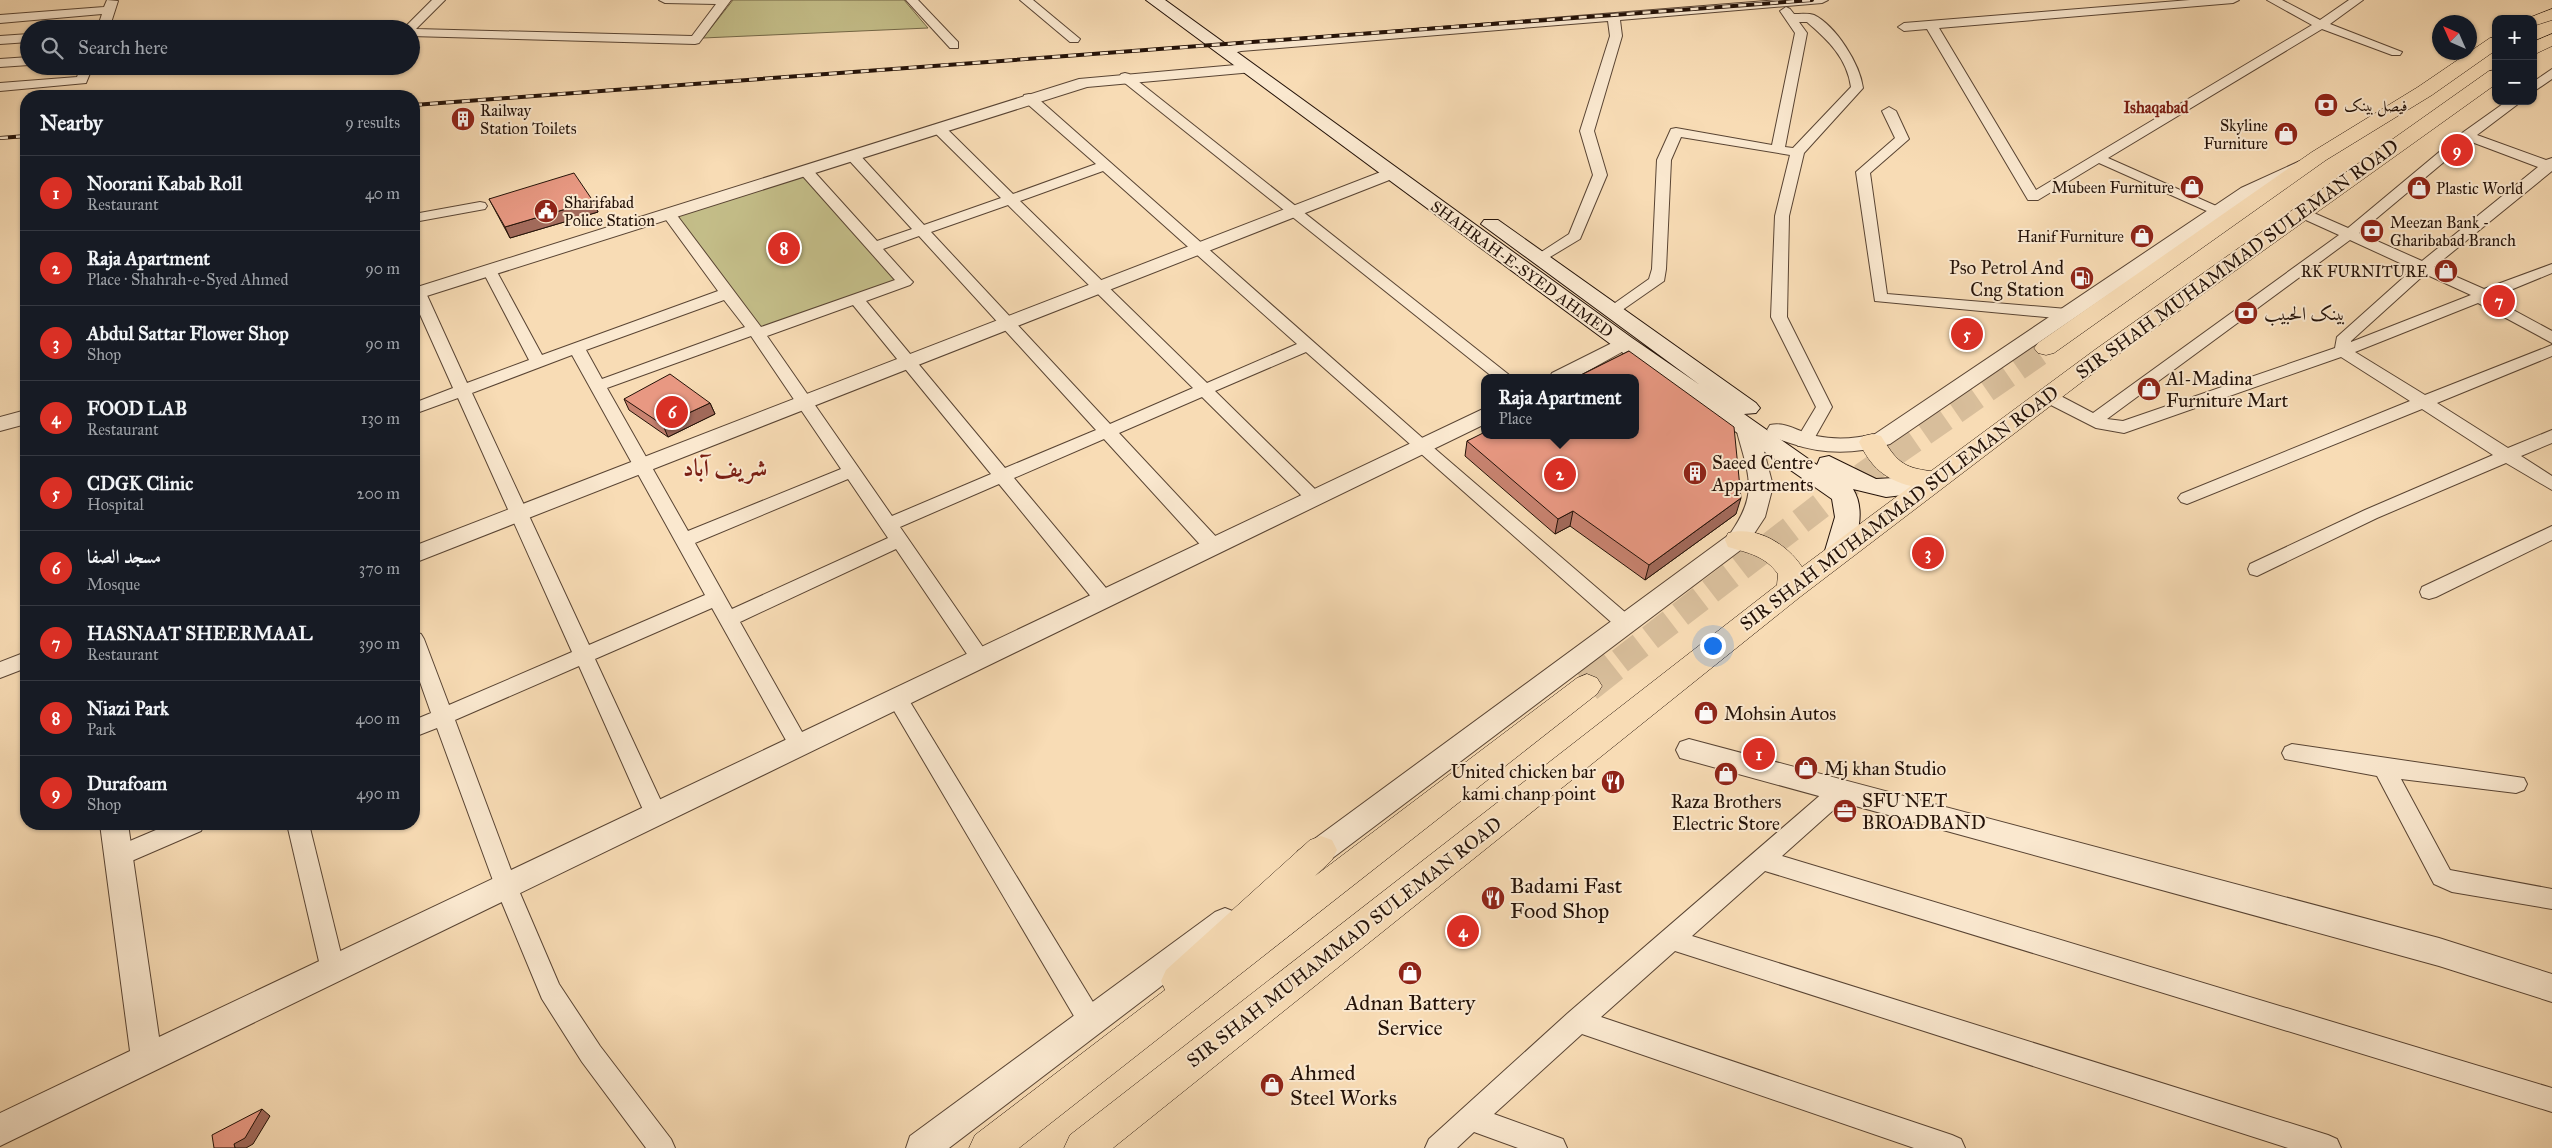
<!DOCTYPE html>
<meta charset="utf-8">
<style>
:root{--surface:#171b24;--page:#20242c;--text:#f1f3f6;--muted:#9ea1a6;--line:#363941;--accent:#d93025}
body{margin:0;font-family:"IM FELL Great Primer",Amiri,serif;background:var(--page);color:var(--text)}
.controls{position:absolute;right:15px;top:15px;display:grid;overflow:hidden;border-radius:10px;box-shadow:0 1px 4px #0004}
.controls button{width:45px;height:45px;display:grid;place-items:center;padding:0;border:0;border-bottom:1px solid var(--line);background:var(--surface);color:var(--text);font:25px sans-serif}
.compass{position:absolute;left:2432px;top:15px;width:45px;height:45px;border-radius:50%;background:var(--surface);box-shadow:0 1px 4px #0004;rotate:315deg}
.you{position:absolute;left:1712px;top:645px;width:18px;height:18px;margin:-12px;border:4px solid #fff;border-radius:50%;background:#1a73e8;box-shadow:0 0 0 8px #1a73e833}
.badge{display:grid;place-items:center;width:32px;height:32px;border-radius:50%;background:var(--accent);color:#fff;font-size:16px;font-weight:700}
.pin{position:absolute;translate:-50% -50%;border:2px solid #fff;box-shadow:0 1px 5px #0006}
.popup{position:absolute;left:1481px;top:374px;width:158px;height:65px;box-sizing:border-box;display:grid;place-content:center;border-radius:10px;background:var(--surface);filter:drop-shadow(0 1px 4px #0005);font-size:16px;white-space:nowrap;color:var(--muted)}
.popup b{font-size:19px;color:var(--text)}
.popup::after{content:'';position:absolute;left:50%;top:100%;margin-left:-10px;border:10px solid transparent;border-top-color:var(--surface)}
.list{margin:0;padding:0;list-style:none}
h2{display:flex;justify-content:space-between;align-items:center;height:65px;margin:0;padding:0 20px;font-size:21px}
h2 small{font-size:16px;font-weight:400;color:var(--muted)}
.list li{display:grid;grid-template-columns:32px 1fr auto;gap:15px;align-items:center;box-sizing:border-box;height:75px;padding:0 20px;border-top:1px solid var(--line)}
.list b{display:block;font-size:19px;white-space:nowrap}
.list p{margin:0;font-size:16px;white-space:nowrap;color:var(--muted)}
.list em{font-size:16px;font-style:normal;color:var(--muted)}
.icon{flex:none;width:28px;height:28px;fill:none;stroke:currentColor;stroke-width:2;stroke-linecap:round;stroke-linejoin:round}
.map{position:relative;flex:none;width:2552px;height:1148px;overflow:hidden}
.search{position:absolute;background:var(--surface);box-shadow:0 1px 4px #0004;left:20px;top:20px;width:400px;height:55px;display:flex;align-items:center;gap:12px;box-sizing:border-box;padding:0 18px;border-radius:28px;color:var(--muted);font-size:19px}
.panel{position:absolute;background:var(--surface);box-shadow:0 1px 4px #0004;left:20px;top:90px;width:400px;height:740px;border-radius:20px}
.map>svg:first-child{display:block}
.green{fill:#c4be89;stroke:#746848}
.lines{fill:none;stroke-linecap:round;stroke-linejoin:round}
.trunk-tunnel-far1{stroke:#d8be9b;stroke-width:26;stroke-dasharray:26 12;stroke-linecap:butt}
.trunk-tunnel{stroke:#d8be9b;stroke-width:33;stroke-dasharray:33 17;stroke-linecap:butt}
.minor-casing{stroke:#594433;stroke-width:2}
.tertiary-casing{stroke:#594433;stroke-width:2}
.secondary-casing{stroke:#241208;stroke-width:2}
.trunk-casing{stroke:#241208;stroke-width:1}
.minor{fill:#fae8cf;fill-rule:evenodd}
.tertiary{fill:#fae8cf;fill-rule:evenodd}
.secondary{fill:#fae8cf;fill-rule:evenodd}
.trunk{fill:#f8dcb5;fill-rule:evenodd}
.rail-casing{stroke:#241208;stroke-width:4}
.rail{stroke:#fae8cf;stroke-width:2.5;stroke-dasharray:8;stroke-linecap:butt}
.wall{fill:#c88370;stroke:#241208}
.shaded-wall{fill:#a26a5b;stroke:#241208}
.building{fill:#e89882;stroke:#241208}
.labels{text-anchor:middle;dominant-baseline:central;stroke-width:4;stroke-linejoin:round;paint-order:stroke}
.far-poi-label{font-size:16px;fill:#241208;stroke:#fae8cf;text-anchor:start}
.far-neighbourhood-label{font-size:16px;font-weight:bold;fill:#7a1f14;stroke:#fae8cf}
.far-street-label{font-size:16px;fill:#241208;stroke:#fae8cf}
.street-label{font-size:19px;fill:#241208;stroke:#fae8cf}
.poi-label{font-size:19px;fill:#241208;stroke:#fae8cf;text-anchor:start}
.near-poi-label{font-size:22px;fill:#241208;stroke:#fae8cf;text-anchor:start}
.district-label{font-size:24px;font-weight:bold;fill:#7a1f14;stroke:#fae8cf}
</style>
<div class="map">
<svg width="2552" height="1148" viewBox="0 0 2552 1148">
<rect width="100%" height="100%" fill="#f8dcb5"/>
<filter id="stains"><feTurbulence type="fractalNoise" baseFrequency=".004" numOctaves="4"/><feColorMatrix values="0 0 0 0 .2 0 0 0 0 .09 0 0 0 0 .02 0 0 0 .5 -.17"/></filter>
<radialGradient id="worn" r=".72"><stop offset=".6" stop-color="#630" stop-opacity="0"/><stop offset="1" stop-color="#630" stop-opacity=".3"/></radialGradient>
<g class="green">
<path d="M733,0H904L928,28L703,38Z"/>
<path d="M805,170L905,282L758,334L667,214Z"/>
</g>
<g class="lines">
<path class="trunk-tunnel-far1" d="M1620,661L1836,494L2046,348"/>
<path class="trunk-tunnel" d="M1587,686L1621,659"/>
<g class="minor-casing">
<g id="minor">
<path d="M107,0L118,1L109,29H97L102,14L0,23V15L104,7Z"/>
<path d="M432,0H445L416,29L692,36L716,4L665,3L659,0H731L699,43L695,44L411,36V29H403Z"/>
<path d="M906,0H918L958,42V48H950Z"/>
<path d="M1020,0H1033L1080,39L1078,42H1070Z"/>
<path d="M1779,0H1828L1822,3L1620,20L1622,36L1594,131L1607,175L1580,239L1540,263L1535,262L1533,259L1535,256L1569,234L1593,175L1580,131L1610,36L1608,21L1241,51L1223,56L1217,52L1219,49L1240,43Z"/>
<path d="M2190,0H2239L2233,3L1939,28L2036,190L2312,25L2267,0H2282L2320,20L2349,0H2363L2330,24L2402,52L2400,55H2392L2322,29L2108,158L2223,209L2225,212L2218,216L2099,163L2038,200H2028L1927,29L1904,31L1898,27L1904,23Z"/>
<path d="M1786,7L1790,9L1794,14C1800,14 1809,13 1814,15C1836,26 1860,64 1863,88L1804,153L1789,216L1787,317L1832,407L1810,446H1798L1795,442L1816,407L1771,317L1775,216L1790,155L1681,137L1671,160L1666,269L1664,281L1618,313H1608L1605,310L1649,279L1652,269L1657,160L1671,129L1676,128L1772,145L1795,33L1780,11ZM1799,22H1807C1828,40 1847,58 1851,87L1793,148L1785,147L1807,33Z"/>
<path d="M29,34V42L0,44V36Z"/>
<path d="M29,57V65L0,67V59Z"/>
<path d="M81,66H93L86,83L0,91V83L77,77Z"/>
<path d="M2552,69V79L2533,92V82Z"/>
<path d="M1125,73L1129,74L1513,378H1494L1121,80L1119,77L1121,74Z"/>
<path d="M1029,94L1034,95L1427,442L1633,619L1636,624L1633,629L1626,631L1619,629L1306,352L1215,391L1320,494L1323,498L1320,502L1314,504L1308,502L1202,397L1119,433L1220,541L1222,546L1220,551L1213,553L1206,551L1104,439L1014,478L1111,594L1114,599L1111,604L1104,606L1097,604L999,484L900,527L987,653L990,658L987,663L980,666L973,663L896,549L740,622L806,739L809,745L806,751L799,753L792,751L712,608L595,659L667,814L664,821L656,823L648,821L579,666L455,720L517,886L559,984L600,1046L671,1139L675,1148H646L582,1062L542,999L495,886L437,728L414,737V720L431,713L414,665V632L421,634L424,639L449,705L572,652L458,398L414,414V403L453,388L414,301V289L423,290L426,293L467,383L529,360L482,270L484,267L489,266L496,270L542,355L718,291L661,213L668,209L673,210L761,327L895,280L800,173L798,170L800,167H810L877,241L912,229L847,158L845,155L847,152H857L924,225L1001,198L933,131L931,128L933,125H943L1013,194L1096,164L1024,101L1023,98L1024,95ZM1103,171L1297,344L1207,383L1020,201ZM1008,205L1193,388L1110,424L931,232ZM919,236L1096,430L1005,468L866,301L910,285L913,282L910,279L883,249ZM724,300L745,327L602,379L586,350ZM853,305L991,474L892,516L767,336ZM751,336L841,469L688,531L607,388ZM572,355L705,595L589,645L472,393ZM848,479L888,538L732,609L695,543Z"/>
<path d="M2507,101H2522L2477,135L2546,160L2552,158V171L2434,267L2484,289L2552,264V273L2491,298L2552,331V343L2478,303L2355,352L2425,395L2552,345V356L2437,403L2508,448L2552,430V443L2521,456L2552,476V490L2506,463L2377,518L2257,576L2250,574L2248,569L2250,564L2365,510L2493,455L2422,409L2187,504L2181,502L2178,498L2181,494L2410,401L2341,357L2124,433L2096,428L2041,400L2039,396L2041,392H2053L2093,413L2339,235L2297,216L2295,213L2297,210H2307L2348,228L2462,133ZM2469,141L2538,167L2422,261L2359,233ZM2350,240L2413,269L2337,337L2335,348L2123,421L2107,419ZM2425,274L2471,295L2351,342V341Z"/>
<path d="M1889,107L1896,111L1909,139L1870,173L1887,294L2067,309L2072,311L2075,314L2072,317L2067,319L1875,301L1856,172L1895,138L1882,111Z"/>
<path d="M480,202L485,203L487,206L485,209L414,222V214Z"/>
<path d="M2552,526V540L2436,597L2429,599L2422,597L2420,592L2422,587Z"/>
<path d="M26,652V668L0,678V662Z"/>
<path d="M897,690L904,692L1099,1012L1102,1020L1099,1028L1090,1032L1081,1028L890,704L887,698L890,692Z"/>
<path d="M2292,744L2524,778L2527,784L2524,790L2516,793L2401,779L2450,870L2552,889V909L2452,892L2434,884L2377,776L2285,759L2282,753L2285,747Z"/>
<path d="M1840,782L1848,785L1851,791L1848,797L1782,856L2552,1088V1112L1765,871L1692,936L2328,1135L2337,1139L2341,1148H2288L1675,951L1601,1017L1952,1135L1961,1139L1965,1148H1914L1582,1034L1494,1114L1563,1139L1567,1148H1518L1474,1132L1457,1148H1425L1429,1139L1568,1013L1832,785Z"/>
<path d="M170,824H204L201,831L127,863L119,866L111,863L108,856L111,849Z"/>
<path d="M287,824H309L345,970L341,978L333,981L325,978L321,970Z"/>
</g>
</g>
<g class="tertiary-casing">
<g id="tertiary">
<path d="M1247,64L1253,66L1255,69L1253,72L1087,87L414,300V288L1079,79Z"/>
<path d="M2300,161L2306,162L2309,166L2306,170L2253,196L1890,444C1855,454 1825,455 1790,443C1782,440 1772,438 1767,430L1770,425C1786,421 1800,433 1816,436C1835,440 1855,439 1875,434L2241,188Z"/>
<path d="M1391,168L1397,169L1400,173L1397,177L414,563V546Z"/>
<path d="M1624,337L1631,339L1634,343L1631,347L1575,378H1549L1552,373Z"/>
<path d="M1485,408V424L0,1146V1113L130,1051L100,824H128L159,1037Z"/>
<path d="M26,410V424L0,431V417Z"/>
<path d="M1747,421L1755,423L1758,428L1773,486L1765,517L1746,546L1318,869L1308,872L1298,869L1294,860L1298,851L1730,534C1760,491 1748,475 1736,428L1739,423Z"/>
<path d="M1689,739L2439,938L2552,974V1002L2439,966L1680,758L1676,750L1680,742Z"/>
<path d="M1225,908L1235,912L1240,921L1235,930L949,1148H906L910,1136L1215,912Z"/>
</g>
</g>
<g class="secondary-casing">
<path id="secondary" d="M1146,0H1165L1632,338L1700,385L1481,224L1484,220H1498L1756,403L1760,408L1756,413L1744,414L1817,465L1820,458L1829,456L1876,479L1928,476L1937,479L1940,485L1937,491L1886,497L1853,489C1866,510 1858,540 1846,561L1837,563L1828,561L1824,554L1835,517L1832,499L1616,348Z"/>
</g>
<g class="trunk-casing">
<g id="trunk">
<path d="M2552,9V20L2533,26V19H2526Z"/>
<path d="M2552,34V46L2533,55V42Z"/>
<path d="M2496,37V50L2432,95L2326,160L2054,353L2046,355L2038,353L2034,348L2038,343L2312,152L2418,87L2490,38Z"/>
<path d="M2496,70V84L2112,359L1800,597L1113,1148H1064L1070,1135L1777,585L1778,574C1765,556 1749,553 1728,547L1725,540L1728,533C1756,525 1787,544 1802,567L1911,486C1884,479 1871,467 1859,442L1863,436L1872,434L1881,436C1896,460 1902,468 1931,471L2096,349L2489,71Z"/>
<path d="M1587,674L1597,678L1602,686L1597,694L1019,1148H969L975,1135L1165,990L1161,981L1166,970L1310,840L1321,836L1332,840L1337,850L1332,860L1315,876L1577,678Z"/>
</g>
</g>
<use href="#minor" class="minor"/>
<use href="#tertiary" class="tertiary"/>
<use href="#secondary" class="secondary"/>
<use href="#trunk" class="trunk"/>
<g class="rail-casing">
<g id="rail">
<path d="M414,105L1812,0"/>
<path d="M0,138L26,136"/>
</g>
</g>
<use href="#rail" class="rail"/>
</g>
<g class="wall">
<path d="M489,199L593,201L598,212L510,238Z"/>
<path d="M1629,351L1736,514L1645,580L1570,526L1555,534L1465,456L1467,441L1635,378H1580L1581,375Z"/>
<path d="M624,399L710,403L715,414L668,437L629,410Z"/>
</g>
<g class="shaded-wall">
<path d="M593,201L598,212L510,238L505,227Z"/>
<path d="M710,403L715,414L668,437L663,425Z"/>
<path d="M1741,498L1736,514L1645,580L1649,565Z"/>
<path d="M1573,511L1570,526L1555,534L1558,519Z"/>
<path d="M262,1109L270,1116L253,1144L246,1148H235L234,1144Z"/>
</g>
<g class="building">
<path d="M574,173L593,201L505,227L489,199Z"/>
<path d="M1629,351L1734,427L1741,498L1649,565L1573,511L1558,519L1467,441L1485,432V435H1635V378H1585L1581,375Z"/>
<path d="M670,374L710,403L663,425L624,399Z"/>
<path d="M262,1109L245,1138L234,1144L235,1148H214L212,1135Z"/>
</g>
<defs>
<g id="bank-disc" transform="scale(1.25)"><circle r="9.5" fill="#8f2418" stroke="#fae8cf"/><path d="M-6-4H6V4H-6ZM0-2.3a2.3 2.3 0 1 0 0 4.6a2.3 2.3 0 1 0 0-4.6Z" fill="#fff"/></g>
<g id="building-disc" transform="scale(1.25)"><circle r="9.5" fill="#8f2418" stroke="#fae8cf"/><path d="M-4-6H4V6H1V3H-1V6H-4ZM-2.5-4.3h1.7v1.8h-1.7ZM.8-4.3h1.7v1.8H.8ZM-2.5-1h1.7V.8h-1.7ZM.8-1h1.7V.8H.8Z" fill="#fff"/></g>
<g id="shop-disc" transform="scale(1.25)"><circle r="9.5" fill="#8f2418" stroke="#fae8cf"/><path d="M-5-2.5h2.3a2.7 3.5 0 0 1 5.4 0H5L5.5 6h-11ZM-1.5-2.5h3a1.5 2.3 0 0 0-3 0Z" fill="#fff"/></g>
<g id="civic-disc" transform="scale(1.25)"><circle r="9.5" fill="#8f2418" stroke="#fae8cf"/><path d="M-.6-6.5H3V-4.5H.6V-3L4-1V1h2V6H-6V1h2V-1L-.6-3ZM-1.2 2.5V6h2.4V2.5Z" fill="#fff"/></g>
<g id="fuel-disc" transform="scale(1.25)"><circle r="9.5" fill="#8f2418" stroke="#fae8cf"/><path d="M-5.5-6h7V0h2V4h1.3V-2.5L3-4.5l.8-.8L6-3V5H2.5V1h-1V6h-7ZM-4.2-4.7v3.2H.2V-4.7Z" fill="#fff"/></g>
<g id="restaurant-disc" transform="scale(1.25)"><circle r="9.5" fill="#8f2418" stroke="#fae8cf"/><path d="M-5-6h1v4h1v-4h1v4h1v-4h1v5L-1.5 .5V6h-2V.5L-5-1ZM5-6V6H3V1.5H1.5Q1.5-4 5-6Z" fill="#fff"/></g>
<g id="office-disc" transform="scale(1.25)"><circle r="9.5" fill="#8f2418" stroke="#fae8cf"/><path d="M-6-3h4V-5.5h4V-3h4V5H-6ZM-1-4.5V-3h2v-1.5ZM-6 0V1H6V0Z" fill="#fff"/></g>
</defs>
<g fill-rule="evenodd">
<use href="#bank-disc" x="2326" y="105"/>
<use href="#building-disc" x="463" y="119"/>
<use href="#shop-disc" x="2286" y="134"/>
<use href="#shop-disc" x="2192" y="187"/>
<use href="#shop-disc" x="2419" y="188"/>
<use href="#civic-disc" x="546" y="211"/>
<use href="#bank-disc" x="2372" y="231"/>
<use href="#shop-disc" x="2142" y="236"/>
<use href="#shop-disc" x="2446" y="271"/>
<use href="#fuel-disc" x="2082" y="278"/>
<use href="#bank-disc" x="2246" y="313"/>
<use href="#shop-disc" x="2149" y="389"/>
<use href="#building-disc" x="1695" y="473"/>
<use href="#shop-disc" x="1706" y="713"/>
<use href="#shop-disc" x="1806" y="768"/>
<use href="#shop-disc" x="1726" y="774"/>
<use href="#restaurant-disc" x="1613" y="782"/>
<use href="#office-disc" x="1845" y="811"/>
<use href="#restaurant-disc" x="1493" y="898"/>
<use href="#shop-disc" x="1410" y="973"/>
<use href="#shop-disc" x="1272" y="1085"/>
</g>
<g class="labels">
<g class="far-poi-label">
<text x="2344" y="105">فیصل بینک</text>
<text x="480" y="110">Railway<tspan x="480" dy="18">Station Toilets</tspan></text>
<text x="2268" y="125" text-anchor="end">Skyline<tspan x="2268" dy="18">Furniture</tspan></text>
<text x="2174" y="187" text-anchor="end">Mubeen Furniture</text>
<text x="2436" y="188">Plastic World</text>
<text x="564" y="202">Sharifabad<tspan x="564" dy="18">Police Station</tspan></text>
<text x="2390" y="222">Meezan Bank -<tspan x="2390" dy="18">Gharibabad Branch</tspan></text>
<text x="2124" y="236" text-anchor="end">Hanif Furniture</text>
<text x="2428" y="271" text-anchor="end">RK FURNITURE</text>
</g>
<g class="far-neighbourhood-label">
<text x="2156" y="107">Ishaqabad</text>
</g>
<g class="far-street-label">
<text transform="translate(1522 269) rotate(36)">SHAHRAH-E-SYED AHMED</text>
</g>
<g class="street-label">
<text transform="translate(2237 259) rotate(-36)">SIR SHAH MUHAMMAD SULEMAN ROAD</text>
<text transform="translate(1899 508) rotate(-37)">SIR SHAH MUHAMMAD SULEMAN ROAD</text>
<text transform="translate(1344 942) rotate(-38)">SIR SHAH MUHAMMAD SULEMAN ROAD</text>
</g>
<g class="poi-label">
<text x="2064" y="267" text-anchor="end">Pso Petrol And<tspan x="2064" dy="22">Cng Station</tspan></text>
<text x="2264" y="313">بينک الحبيب</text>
<text x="2166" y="378">Al-Madina<tspan x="2166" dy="22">Furniture Mart</tspan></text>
<text x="1712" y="462">Saeed Centre<tspan x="1712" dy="22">Appartments</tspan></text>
<text x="1724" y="713">Mohsin Autos</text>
<text x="1824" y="768">Mj khan Studio</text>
<text x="1596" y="771" text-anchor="end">United chicken bar<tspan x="1596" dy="22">kami chanp point</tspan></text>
<text x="1862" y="800">SFU NET<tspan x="1862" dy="22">BROADBAND</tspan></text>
<text x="1726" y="801" text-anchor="middle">Raza Brothers<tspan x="1726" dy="22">Electric Store</tspan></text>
</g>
<g class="near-poi-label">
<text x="1510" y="885">Badami Fast<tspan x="1510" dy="25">Food Shop</tspan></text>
<text x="1410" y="1002" text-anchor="middle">Adnan Battery<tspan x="1410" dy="25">Service</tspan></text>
<text x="1290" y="1072">Ahmed<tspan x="1290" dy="25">Steel Works</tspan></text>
</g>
<g class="district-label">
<text x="725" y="468">شريف آباد</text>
</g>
</g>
<rect width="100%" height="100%" filter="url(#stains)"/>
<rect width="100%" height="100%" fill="url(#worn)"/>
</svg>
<div class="controls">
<button>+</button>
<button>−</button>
</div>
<svg class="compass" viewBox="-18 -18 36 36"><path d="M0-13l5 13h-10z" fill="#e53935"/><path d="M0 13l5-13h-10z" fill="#9ea1a6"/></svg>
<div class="you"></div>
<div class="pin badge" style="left:1759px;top:754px">1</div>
<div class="pin badge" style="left:1560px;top:474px">2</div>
<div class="popup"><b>Raja Apartment</b>Place</div>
<div class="pin badge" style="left:1928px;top:553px">3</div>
<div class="pin badge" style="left:1463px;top:931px">4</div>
<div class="pin badge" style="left:1967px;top:334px">5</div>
<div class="pin badge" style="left:672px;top:412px">6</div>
<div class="pin badge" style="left:2499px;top:301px">7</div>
<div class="pin badge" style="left:784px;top:248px">8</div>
<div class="pin badge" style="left:2457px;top:150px">9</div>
<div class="search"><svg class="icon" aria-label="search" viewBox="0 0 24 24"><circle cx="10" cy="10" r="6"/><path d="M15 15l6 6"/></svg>Search here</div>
<section class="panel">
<h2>Nearby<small>9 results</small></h2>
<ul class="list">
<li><span class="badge">1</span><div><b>Noorani Kabab Roll</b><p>Restaurant</p></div><em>40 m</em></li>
<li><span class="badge">2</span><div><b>Raja Apartment</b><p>Place · Shahrah-e-Syed Ahmed</p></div><em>90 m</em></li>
<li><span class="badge">3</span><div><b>Abdul Sattar Flower Shop</b><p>Shop</p></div><em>90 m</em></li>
<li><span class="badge">4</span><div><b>FOOD LAB</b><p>Restaurant</p></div><em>130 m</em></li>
<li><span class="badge">5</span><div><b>CDGK Clinic</b><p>Hospital</p></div><em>200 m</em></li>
<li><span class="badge">6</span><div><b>مسجد الصفا</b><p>Mosque</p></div><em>370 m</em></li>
<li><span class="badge">7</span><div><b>HASNAAT SHEERMAAL</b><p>Restaurant</p></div><em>390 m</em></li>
<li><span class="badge">8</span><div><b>Niazi Park</b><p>Park</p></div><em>400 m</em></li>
<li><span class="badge">9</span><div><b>Durafoam</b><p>Shop</p></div><em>490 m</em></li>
</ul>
</section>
</div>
